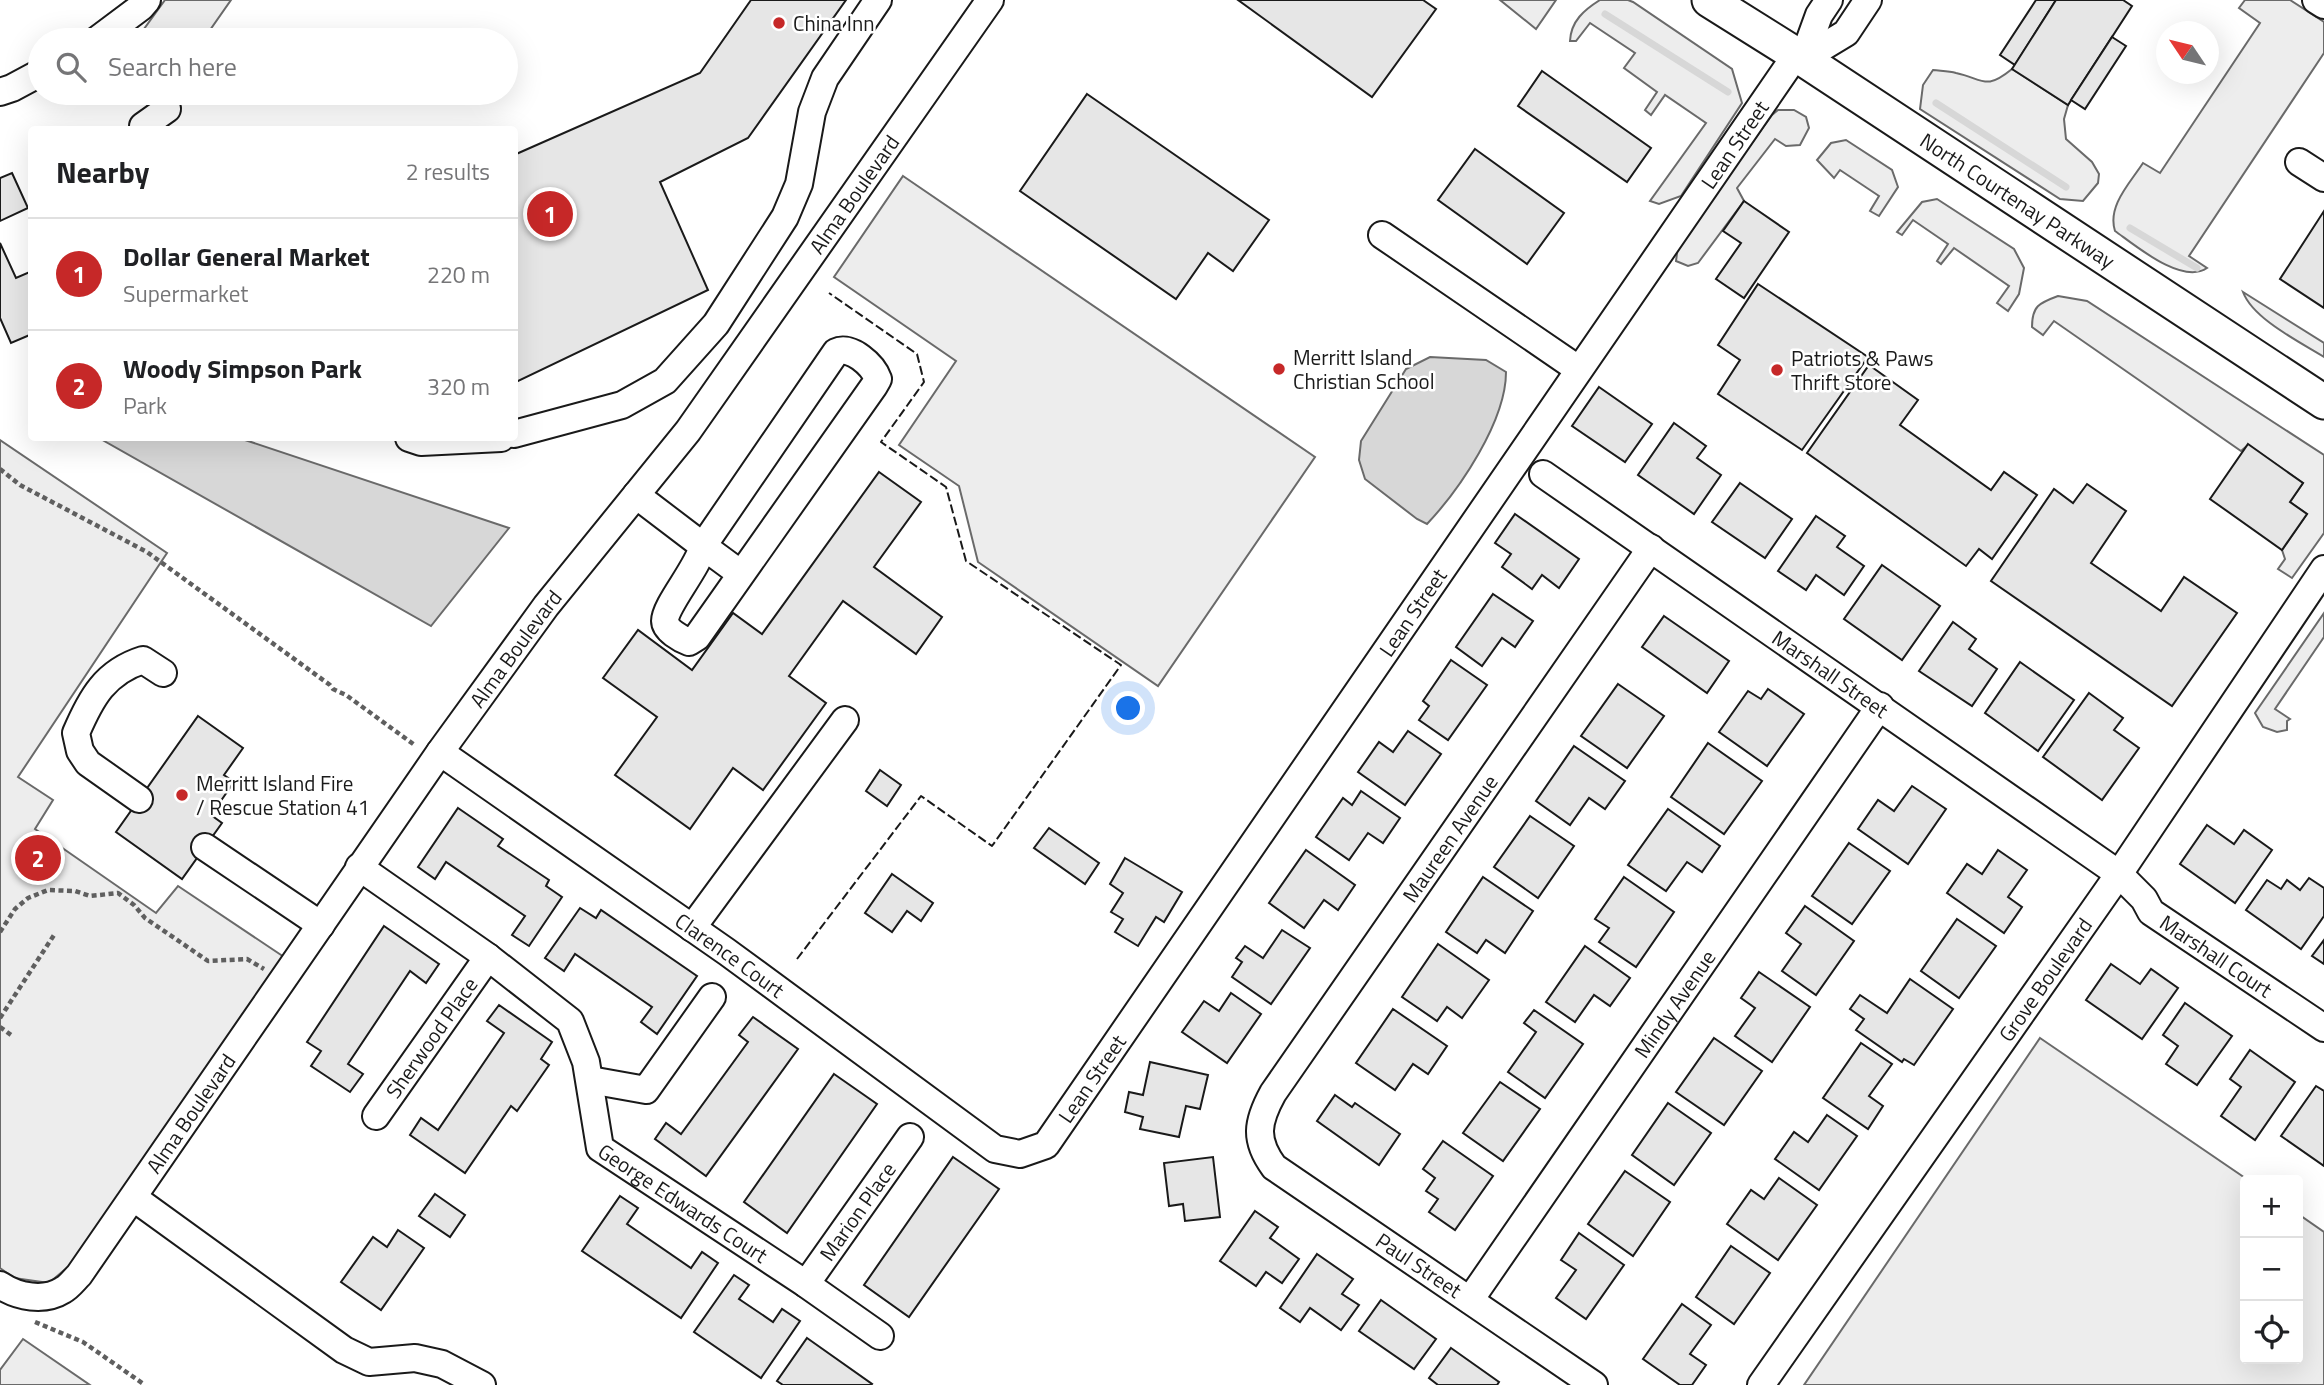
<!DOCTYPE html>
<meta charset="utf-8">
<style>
:root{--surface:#fff;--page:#f6f6f6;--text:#202124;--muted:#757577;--line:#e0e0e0;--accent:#c62828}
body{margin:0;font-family:"Titillium Web",sans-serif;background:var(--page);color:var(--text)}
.controls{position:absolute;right:21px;bottom:21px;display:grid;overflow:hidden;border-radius:7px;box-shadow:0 7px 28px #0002}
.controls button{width:63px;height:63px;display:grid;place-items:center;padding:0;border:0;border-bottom:2px solid var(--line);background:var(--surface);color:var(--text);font:35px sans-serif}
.compass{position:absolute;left:2156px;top:21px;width:63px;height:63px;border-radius:50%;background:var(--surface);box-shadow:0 7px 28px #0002;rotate:305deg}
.you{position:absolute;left:1129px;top:709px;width:24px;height:24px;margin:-18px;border:5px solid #fff;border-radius:50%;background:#1a73e8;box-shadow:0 0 0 10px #1a73e833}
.badge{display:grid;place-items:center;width:46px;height:46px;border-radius:50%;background:var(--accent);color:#fff;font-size:23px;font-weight:700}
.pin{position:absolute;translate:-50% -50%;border:4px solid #fff;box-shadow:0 2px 7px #0006}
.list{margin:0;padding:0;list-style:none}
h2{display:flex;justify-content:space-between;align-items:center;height:91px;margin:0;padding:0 28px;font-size:30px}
h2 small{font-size:23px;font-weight:400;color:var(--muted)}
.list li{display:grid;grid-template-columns:46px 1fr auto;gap:21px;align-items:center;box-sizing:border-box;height:112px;padding:0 28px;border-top:2px solid var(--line)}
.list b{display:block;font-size:26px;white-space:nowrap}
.list p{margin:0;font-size:23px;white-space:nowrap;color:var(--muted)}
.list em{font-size:23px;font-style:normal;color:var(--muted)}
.icon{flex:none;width:38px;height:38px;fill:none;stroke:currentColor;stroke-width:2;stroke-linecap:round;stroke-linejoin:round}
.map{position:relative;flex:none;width:2324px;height:1385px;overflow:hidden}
.search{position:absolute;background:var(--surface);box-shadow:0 7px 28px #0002;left:28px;top:28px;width:490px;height:77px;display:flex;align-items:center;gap:18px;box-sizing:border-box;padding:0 24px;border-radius:38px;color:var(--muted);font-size:26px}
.panel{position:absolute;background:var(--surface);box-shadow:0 7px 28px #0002;left:28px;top:126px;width:490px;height:315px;border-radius:7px}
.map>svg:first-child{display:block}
.green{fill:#ededed;stroke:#6a6a6a;stroke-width:2}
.water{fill:#d7d7d7;stroke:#6a6a6a;stroke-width:2}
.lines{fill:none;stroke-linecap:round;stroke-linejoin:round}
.stream{stroke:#d7d7d7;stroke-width:7}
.building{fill:#e6e6e6;stroke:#1a1a1a;stroke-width:2}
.minor-casing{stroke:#1a1a1a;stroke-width:30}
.major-casing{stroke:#1a1a1a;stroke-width:37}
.path{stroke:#5f5f5f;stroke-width:4.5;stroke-dasharray:5 3.5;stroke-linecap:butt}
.minor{stroke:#fff;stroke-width:26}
.major{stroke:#fff;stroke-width:33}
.fence{stroke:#1a1a1a;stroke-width:2;stroke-dasharray:9 3.5;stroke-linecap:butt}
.poi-dot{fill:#c62828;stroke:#fff;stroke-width:2.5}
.labels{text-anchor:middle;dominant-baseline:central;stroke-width:5;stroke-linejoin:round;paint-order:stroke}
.poi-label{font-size:21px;fill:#1a1a1a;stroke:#fff;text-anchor:start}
.street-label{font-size:21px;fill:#1a1a1a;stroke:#fff}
</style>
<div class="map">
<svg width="2324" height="1385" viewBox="0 0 2324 1385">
<rect width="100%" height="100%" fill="#fff"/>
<g class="green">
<path d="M165,0H231L203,40H136Z"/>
<path d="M1500,0H1556L1536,29Z"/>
<path d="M1600,0H1628L1633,2L1732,69L1742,103L1681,196L1659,204L1650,201L1706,123L1665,95L1651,115L1645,110L1657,92L1624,68L1635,53L1590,23L1576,41H1570C1571,21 1584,10 1600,0Z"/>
<path d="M2245,0H2290L2324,22V53L2189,256L2207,268C2182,285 2136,246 2115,231C2107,206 2130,183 2143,163L2160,173L2260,23L2239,8Z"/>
<path d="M2012,69L2068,105L2064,119L2066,139L2092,162L2099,174L2098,183L2083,201L2060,199L1920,109L1923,85L1933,70C1941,71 1949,71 1956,73C1984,79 1985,91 2012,69Z"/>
<path d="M1778,110H1794L1806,117L1809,128L1800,145L1786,146L1775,139L1737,188L1744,201L1698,263L1688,266L1676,261L1678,246L1772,115Z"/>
<path d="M1846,140L1892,170L1898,187L1879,216L1870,211L1879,196L1840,170L1834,178L1817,160L1831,143Z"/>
<path d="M903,176L1315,457L1158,686L978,562L959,486L899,445L956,361L834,277Z"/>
<path d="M1937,199L2014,249L2024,268L2019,294L2008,311L1997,303L2009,286L1954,248L1941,264L1937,261L1948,244L1913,220L1902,235L1897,232L1922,202Z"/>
<path d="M2243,292L2324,343V357C2300,342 2253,319 2243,292Z"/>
<path d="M2058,296L2087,301L2324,455V533L2292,578L2278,569L2285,559L2282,550L2307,514L2290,502L2303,483L2248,445L2241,451L2054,321L2043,335L2032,327C2032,306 2039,303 2058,296Z"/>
<path d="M0,440L167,553L18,777L53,800L35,829L156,913L178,886L293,963L134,1198L69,1266L49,1283L14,1278L0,1268Z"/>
<path d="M2324,613V637L2275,709L2290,719L2287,721V730L2277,732L2263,727L2255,713Z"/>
<path d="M2040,1038L2248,1180H2245V1359H2298V1214L2324,1232V1385H1804Z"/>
<path d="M23,1339L90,1385H0V1370Z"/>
</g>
<g class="water">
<path d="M1430,357L1486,360L1506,372C1506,421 1460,489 1427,524L1417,519L1365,479L1359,460L1361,441L1406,369Z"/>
<path d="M99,438H239L509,528L431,626Z"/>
</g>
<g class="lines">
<g class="stream">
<path d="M1605,14L1728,92"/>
<path d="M1936,103L2066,187"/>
<path d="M2130,228L2197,268"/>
</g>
</g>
<g class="building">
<path d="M751,0H846L748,138L660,182L708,290L514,383V155L700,73Z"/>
<path d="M1238,0H1423L1436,9L1372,97Z"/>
<path d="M2036,0H2056L2015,65L2000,55Z"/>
<path d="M2056,0H2123L2132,6L2068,105L2012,69Z"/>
<path d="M2112,37L2126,46L2085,109L2071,100Z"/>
<path d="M1542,71L1651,148L1627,182L1518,106Z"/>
<path d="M1087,94L1269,220L1233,271L1208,253L1176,299L1020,191Z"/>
<path d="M1475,149L1564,213L1527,264L1438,200Z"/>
<path d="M12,173L28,208L0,221V178Z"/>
<path d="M1744,201L1789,232L1744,298L1716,279L1741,243L1723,231Z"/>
<path d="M2324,211V308L2280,279Z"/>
<path d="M0,243L16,278L32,271V334L11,343L0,318Z"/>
<path d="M1758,284L1868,357L1802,450L1718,394L1740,360L1718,345Z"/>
<path d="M1869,365L1918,400L1900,425L1991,490L2004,472L2037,495L1992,559L1979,549L1966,566L1807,453Z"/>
<path d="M1599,387L1652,424L1625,462L1572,426Z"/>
<path d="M1674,423L1706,446L1697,458L1721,475L1694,514L1638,475Z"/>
<path d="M2248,444L2303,483L2290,502L2307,514L2282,550L2210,499Z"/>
<path d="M879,472L921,502L874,567L942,617L916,654L843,601L789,676L826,703L763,790L733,768L690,829L615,775L657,717L603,678L638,630L692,670L733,613L762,634Z"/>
<path d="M1740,483L1792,519L1765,558L1712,522Z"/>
<path d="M2087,484L2126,511L2091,563L2161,611L2184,577L2237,613L2172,706L1991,581L2054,489L2073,503Z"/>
<path d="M1515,514L1579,559L1559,588L1542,575L1532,589L1502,567L1511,554L1495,543Z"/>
<path d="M1816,516L1845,536L1837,547L1864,566L1844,595L1816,575L1806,590L1778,571Z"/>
<path d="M1882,565L1940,606L1902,660L1844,619Z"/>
<path d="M1493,594L1533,621L1515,647L1502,638L1482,666L1456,647Z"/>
<path d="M1664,616L1729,661L1707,693L1642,647Z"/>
<path d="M1953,622L1976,639L1969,649L1997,669L1972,706L1919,671Z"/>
<path d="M1451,660L1487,685L1448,740L1419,720L1429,706L1423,701Z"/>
<path d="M2020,662L2074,700L2038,751L1985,713Z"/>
<path d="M1618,684L1664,716L1627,768L1581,736Z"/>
<path d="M1768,689L1804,714L1767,766L1719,732L1748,691L1761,699Z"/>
<path d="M2089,693L2123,718L2114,730L2139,748L2102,800L2043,757Z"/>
<path d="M198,716L243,748L224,775L234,782L211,815L222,823L182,879L116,832Z"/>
<path d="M1408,731L1441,754L1405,805L1358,772L1379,742L1393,752Z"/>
<path d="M1708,743L1762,781L1724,834L1671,797Z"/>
<path d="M1574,746L1625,781L1605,809L1589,798L1570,825L1536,801Z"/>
<path d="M880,770L901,785L887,806L866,791Z"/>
<path d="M1912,786L1946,809L1908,864L1858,829L1878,800L1894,811Z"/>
<path d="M1361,791L1400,818L1383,843L1368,833L1349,860L1316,837L1343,798L1352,805Z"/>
<path d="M458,808L503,839L498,846L549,880L546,886L562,897L529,946L512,935L525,916L446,862L435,879L418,867Z"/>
<path d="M1668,809L1720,846L1702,872L1687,862L1666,891L1628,865Z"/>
<path d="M1530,816L1574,846L1538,898L1494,867Z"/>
<path d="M2207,825L2234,844L2244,830L2272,850L2235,903L2180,864Z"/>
<path d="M1049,828L1099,863L1085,884L1034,848Z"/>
<path d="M1849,843L1890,871L1852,924L1812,896Z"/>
<path d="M1306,850L1355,885L1338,910L1324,900L1304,928L1269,903Z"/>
<path d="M1998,850L2027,870L2008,897L2022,907L2004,933L1947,893L1967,864L1982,874Z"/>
<path d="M1125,858L1182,892L1164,922L1156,917L1138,946L1115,932L1123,919L1111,912L1123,893L1110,884Z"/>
<path d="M892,874L933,903L921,921L907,911L892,932L865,913Z"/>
<path d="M1483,877L1533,911L1505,953L1486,940L1477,953L1446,932Z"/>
<path d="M1624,877L1674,912L1636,967L1599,942L1609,928L1595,919Z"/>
<path d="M2309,878L2324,888V916L2301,949L2246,910L2267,880L2281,889L2287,880L2300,890Z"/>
<path d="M1805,906L1854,941L1816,995L1782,971L1801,944L1786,933Z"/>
<path d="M580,908L596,918L601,910L697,976L657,1034L641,1022L652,1007L575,954L564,971L545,958Z"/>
<path d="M1957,919L1996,946L1959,998L1921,971Z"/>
<path d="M384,926L439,964L426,983L410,971L348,1064L363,1074L350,1092L311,1066L321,1051L307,1042Z"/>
<path d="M1282,930L1310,948L1271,1004L1232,977L1242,962L1236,958L1245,946L1263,958Z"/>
<path d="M2324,940V964L2312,956Z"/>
<path d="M1438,944L1489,980L1462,1018L1447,1007L1437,1021L1402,997Z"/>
<path d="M1585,946L1630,978L1610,1006L1594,995L1575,1022L1546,1002Z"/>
<path d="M2111,964L2140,984L2151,969L2178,988L2142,1039L2086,1000Z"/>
<path d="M1759,972L1810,1007L1772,1062L1735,1036L1755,1008L1741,998Z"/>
<path d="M1910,979L1953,1009L1914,1065L1904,1059L1902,1062L1856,1030L1864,1019L1850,1009L1860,995L1887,1013Z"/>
<path d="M1231,993L1261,1014L1227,1063L1182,1032L1204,1001L1219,1011Z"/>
<path d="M2185,1003L2232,1036L2197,1085L2166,1064L2178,1046L2163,1035Z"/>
<path d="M499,1005L552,1042L541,1059L549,1065L517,1111L511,1106L465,1173L410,1135L421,1118L438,1130L504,1033L487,1021Z"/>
<path d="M1393,1009L1447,1046L1428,1074L1413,1064L1395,1090L1356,1063Z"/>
<path d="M1534,1010L1583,1044L1545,1098L1508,1072L1536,1032L1524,1023Z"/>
<path d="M753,1017L798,1049L706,1176L655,1139L666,1123L681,1134L748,1042L739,1035Z"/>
<path d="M1714,1038L1762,1071L1724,1125L1676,1092Z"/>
<path d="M1861,1043L1892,1064L1869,1096L1883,1106L1868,1129L1823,1098Z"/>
<path d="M2250,1050L2295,1082L2255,1140L2221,1116L2241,1087L2230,1079Z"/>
<path d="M1150,1062L1208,1075L1200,1109L1186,1106L1179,1137L1140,1129L1143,1117L1125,1112L1129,1092L1143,1095Z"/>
<path d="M834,1074L877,1104L787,1233L744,1202Z"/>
<path d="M1500,1082L1540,1109L1503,1161L1463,1133Z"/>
<path d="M2316,1086L2324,1091V1166L2281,1136Z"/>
<path d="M1335,1095L1352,1107L1355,1103L1400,1134L1379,1165L1317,1121Z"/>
<path d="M1668,1103L1711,1133L1674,1185L1632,1155Z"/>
<path d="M1827,1115L1857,1136L1819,1190L1775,1159L1794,1132L1808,1142Z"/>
<path d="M1443,1141L1493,1176L1455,1230L1429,1212L1438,1199L1426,1191L1435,1178L1423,1169Z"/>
<path d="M953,1157L999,1189L909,1317L864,1285Z"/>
<path d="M1213,1157L1220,1217L1185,1221L1183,1204L1169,1206L1164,1163Z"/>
<path d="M1625,1171L1670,1202L1633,1256L1588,1224Z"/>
<path d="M1779,1178L1817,1205L1778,1260L1727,1224L1751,1190L1764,1199Z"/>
<path d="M435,1194L465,1215L450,1237L419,1216Z"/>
<path d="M620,1196L638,1208L627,1224L691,1268L702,1252L718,1263L681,1318L582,1251Z"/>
<path d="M1255,1211L1278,1227L1270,1238L1299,1259L1282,1283L1266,1272L1256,1286L1220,1261Z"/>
<path d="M398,1230L424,1248L381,1310L341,1282L373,1237L387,1247Z"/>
<path d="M1579,1233L1624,1265L1586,1319L1556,1298L1576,1270L1561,1260Z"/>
<path d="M1731,1246L1770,1273L1734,1324L1696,1297Z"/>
<path d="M1317,1254L1353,1279L1342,1294L1359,1305L1341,1330L1310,1308L1300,1322L1280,1308Z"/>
<path d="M734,1275L749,1285L739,1299L773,1322L782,1309L800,1321L761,1378L694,1332Z"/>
<path d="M1381,1300L1436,1339L1414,1369L1359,1331Z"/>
<path d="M1682,1304L1711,1325L1690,1354L1706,1365L1692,1385H1680L1643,1359Z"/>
<path d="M807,1338L872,1384L871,1385H783L777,1381Z"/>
<path d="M1451,1348L1499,1382L1497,1385H1438L1429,1378Z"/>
</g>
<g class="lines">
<g class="minor-casing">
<g id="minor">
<path d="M2316,0L2324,5"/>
<path d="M97,40L141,7L147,0"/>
<path d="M1803,59L1846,33L1868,0"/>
<path d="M1803,59L1819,15L1829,0"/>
<path d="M0,92L12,88L40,73"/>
<path d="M143,126L167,109"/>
<path d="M2299,162L2324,178"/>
<path d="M1382,235L1578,369"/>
<path d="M514,434L622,405L665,381L716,324L785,217L799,184L812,112L825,78L878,0"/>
<path d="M409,438L421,442L501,438"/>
<path id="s1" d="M1543,474L2119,874L2144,899L2151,912L2324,1028"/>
<path d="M636,495L703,546L836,352C851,345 873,365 878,379L874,386L697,637L689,642C681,639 665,630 665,621C665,605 698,568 703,546L741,574"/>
<path id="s2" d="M440,752L727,952L995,1149L1020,1154L1046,1145L1796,55"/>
<path d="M139,799L88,763L80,751L76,733C91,698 105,672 143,660L163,673"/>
<path d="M205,847L321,925"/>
<path id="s3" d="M359,867L488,957L570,1021L586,1062L600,1148L806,1284L880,1336"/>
<path d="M692,928L845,720"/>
<path d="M590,1080L646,1090L712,997"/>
<path id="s4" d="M376,1116L488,957"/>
<path d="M134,1198L344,1350L369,1362L415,1358L442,1364L482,1385"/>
<path id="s5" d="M806,1284L910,1137"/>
<path id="s6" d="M0,1285C18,1297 44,1302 63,1290C69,1287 74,1280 79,1275L440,752L546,606L688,431L990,0"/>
<path id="s7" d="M1470,1300L1880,706"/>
<path id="s8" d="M1594,1385L1274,1167C1254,1140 1257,1122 1273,1093L1651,548"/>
<path id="s9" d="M1761,1385L2119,874L2324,569"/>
</g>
</g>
<g class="major-casing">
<g id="major">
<path id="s10" d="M1709,0L1803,59L2324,402"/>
</g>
</g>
<g class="path">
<path d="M0,469L20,485L147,552L330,685L333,689L346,695L416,746"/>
<path d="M0,932L15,909L28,898L48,890L75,891L90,896L118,893L134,905L145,918L208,961L247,959L264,969"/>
<path d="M0,1018L54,935"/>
<path d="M0,1027L11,1035"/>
<path d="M35,1322L83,1342L145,1385"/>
</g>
<use href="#minor" class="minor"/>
<use href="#major" class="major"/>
<path class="fence" d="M797,959L921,796L992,846L1121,665L966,561L946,487L881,442L924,382L917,354L829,293"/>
</g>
<g class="poi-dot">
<circle cx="779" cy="23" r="7"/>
<circle cx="1279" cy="369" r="7"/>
<circle cx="1777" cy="370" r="7"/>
<circle cx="182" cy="795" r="7"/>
</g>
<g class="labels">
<g class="poi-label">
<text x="793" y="23">China Inn</text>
<text x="1293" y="357">Merritt Island<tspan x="1293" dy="24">Christian School</tspan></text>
<text x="1791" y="358">Patriots &amp; Paws<tspan x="1791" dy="24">Thrift Store</tspan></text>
<text x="196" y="783">Merritt Island Fire<tspan x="196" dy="24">/ Rescue Station 41</tspan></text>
</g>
<g class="street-label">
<text stroke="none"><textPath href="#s2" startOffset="1950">Lean Street</textPath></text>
<text stroke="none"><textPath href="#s6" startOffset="1419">Alma Boulevard</textPath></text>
<text stroke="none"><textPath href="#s10" startOffset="368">North Courtenay Parkway</textPath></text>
<text stroke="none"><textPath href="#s2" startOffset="1382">Lean Street</textPath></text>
<text stroke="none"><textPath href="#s6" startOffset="852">Alma Boulevard</textPath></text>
<text stroke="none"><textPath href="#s1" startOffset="350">Marshall Street</textPath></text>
<text stroke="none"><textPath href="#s8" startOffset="777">Maureen Avenue</textPath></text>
<text stroke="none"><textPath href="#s2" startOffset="354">Clarence Court</textPath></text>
<text stroke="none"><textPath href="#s1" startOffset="830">Marshall Court</textPath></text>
<text stroke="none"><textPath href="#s9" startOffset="495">Grove Boulevard</textPath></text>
<text stroke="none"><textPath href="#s7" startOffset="360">Mindy Avenue</textPath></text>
<text stroke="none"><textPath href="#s4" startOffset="96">Sherwood Place</textPath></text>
<text stroke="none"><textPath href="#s2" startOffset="816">Lean Street</textPath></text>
<text stroke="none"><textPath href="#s6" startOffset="285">Alma Boulevard</textPath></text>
<text stroke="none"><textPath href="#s3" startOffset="492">George Edwards Court</textPath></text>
<text stroke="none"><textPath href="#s5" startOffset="89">Marion Place</textPath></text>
<text transform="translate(1419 1265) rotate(34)">Paul Street</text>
</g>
</g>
</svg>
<div class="controls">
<button>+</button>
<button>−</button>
<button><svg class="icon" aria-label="locate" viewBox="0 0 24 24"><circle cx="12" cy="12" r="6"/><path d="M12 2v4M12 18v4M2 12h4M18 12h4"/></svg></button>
</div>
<svg class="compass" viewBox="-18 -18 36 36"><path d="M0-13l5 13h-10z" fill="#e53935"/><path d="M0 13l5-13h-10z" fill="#757577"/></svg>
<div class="you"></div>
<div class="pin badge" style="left:550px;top:214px">1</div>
<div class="pin badge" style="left:38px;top:858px">2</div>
<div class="search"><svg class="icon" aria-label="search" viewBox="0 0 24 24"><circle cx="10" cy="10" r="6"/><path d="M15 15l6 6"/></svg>Search here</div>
<section class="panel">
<h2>Nearby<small>2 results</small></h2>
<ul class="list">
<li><span class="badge">1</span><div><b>Dollar General Market</b><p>Supermarket</p></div><em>220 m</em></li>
<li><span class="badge">2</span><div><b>Woody Simpson Park</b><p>Park</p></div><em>320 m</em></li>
</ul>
</section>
</div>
